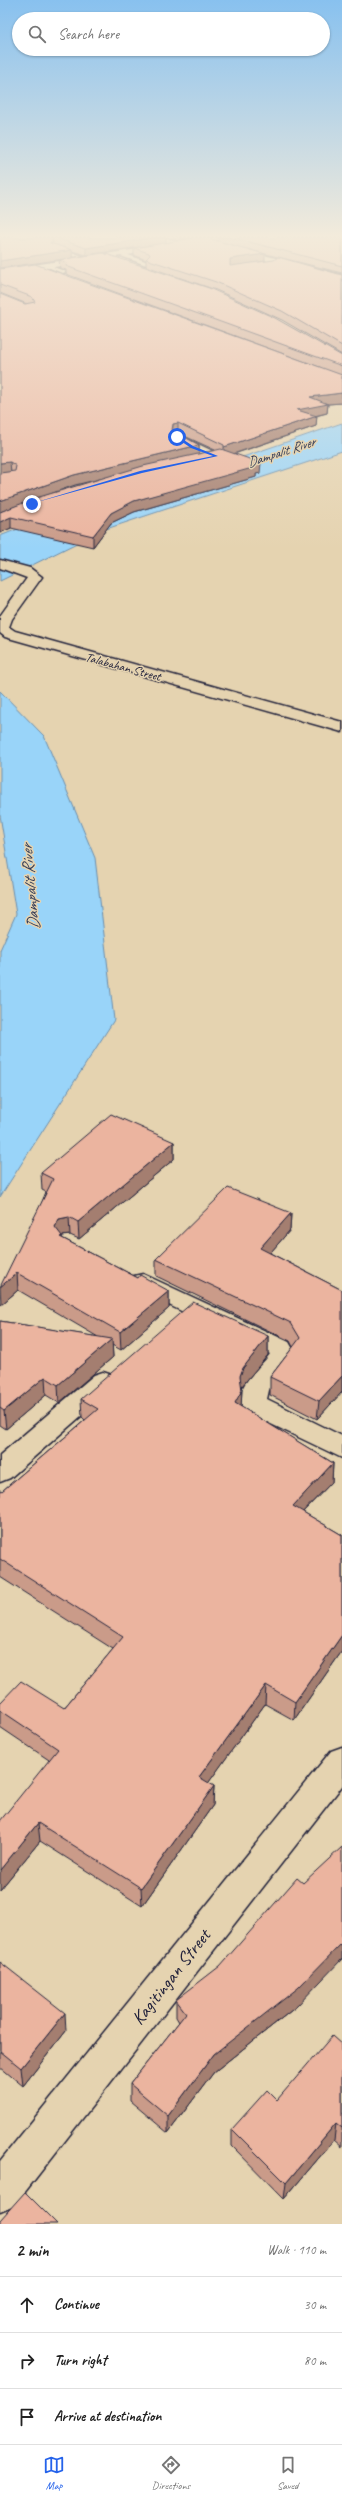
<!DOCTYPE html>
<meta charset="utf-8">
<style>
:root{--surface:#fff;--page:#f2f2f2;--text:#222;--muted:#767676;--line:#e0e0e0;--accent:#2563eb}
body{margin:0;font-family:Caveat,sans-serif;background:var(--page);color:var(--text)}
.stop{position:absolute;width:12px;height:12px;margin:-9px;border:3px solid #2563eb;border-radius:50%;background:#fff}
.stop.end{background:#2563eb;border-color:#fff;box-shadow:0 1px 4px #0008}
.list{margin:0;padding:0;list-style:none}
h2{display:flex;justify-content:space-between;align-items:center;height:52px;margin:0;padding:0 16px;font-size:17px}
h2 small{font-size:13px;font-weight:400;color:var(--muted)}
.list li{display:grid;grid-template-columns:26px 1fr auto;gap:12px;align-items:center;box-sizing:border-box;height:56px;padding:0 16px;border-top:1px solid var(--line)}
.list b{display:block;font-size:15px;white-space:nowrap}
.list em{font-size:13px;font-style:normal;color:var(--muted)}
.icon{flex:none;width:22px;height:22px;fill:none;stroke:currentColor;stroke-width:2;stroke-linecap:round;stroke-linejoin:round}
.map{position:relative;flex:none;width:342px;height:2224px;overflow:hidden}
.search{position:absolute;background:var(--surface);box-shadow:0 1px 3px #0004;left:12px;right:12px;top:12px;height:44px;display:flex;align-items:center;gap:10px;box-sizing:border-box;padding:0 14px;border-radius:22px;color:var(--muted);font-size:15px}
.sheet{height:220px;background:var(--surface)}
nav{display:flex;justify-content:space-around;align-items:center;box-sizing:border-box;height:56px;border-top:1px solid var(--line);background:var(--surface);font-size:11px;color:var(--muted)}
nav a{display:grid;justify-items:center;gap:2px}
nav .on{color:var(--accent)}
.map>svg:first-child{display:block}
.water{fill:#99d4f9;stroke:#698dad}
.lines{fill:none;stroke-linecap:round;stroke-linejoin:round}
.service-casing{stroke:#22223b;stroke-width:3}
.minor-casing{stroke:#22223b;stroke-width:3}
.tertiary-casing{stroke:#22223b;stroke-width:3}
.secondary-casing{stroke:#22223b;stroke-width:3}
.service{fill:#e5d3b0;fill-rule:evenodd}
.minor{fill:#e5d3b0;fill-rule:evenodd}
.tertiary{fill:#e5d3b0;fill-rule:evenodd}
.secondary{fill:#e5d3b0;fill-rule:evenodd}
.wall{fill:#ca9b89;stroke:#22223b;fill-rule:evenodd}
.shaded-wall{fill:#a47e6f;stroke:#22223b}
.building{fill:#ebb49f;stroke:#22223b}
.route{fill:#2563eb}
.labels{text-anchor:middle;dominant-baseline:central;stroke-width:3;stroke-linejoin:round;paint-order:stroke}
.far-street-label{font-size:13px;fill:#22223b;stroke:#e5d3b0}
.far-water-label{font-size:14px;font-style:italic;fill:#343d58;stroke:#e5d3b0}
.water-label{font-size:17px;font-style:italic;fill:#343d58;stroke:#e5d3b0}
.near-street-label{font-size:19px;fill:#22223b;stroke:#e5d3b0}
</style>
<div class="map">
<svg width="342" height="2224" viewBox="0 0 342 2224">
<rect width="100%" height="100%" fill="#e5d3b0"/>
<filter id="ink" filterUnits="userSpaceOnUse"><feTurbulence type="fractalNoise" baseFrequency=".025" numOctaves="2"/><feDisplacementMap in="SourceGraphic" scale="8" xChannelSelector="R" yChannelSelector="G"/><feConvolveMatrix kernelMatrix="1 2 1 2 8 2 1 2 1" color-interpolation-filters="sRGB"/></filter>
<g filter="url(#ink)">
<g class="water">
<path d="M342,423V451L103,530L0,581V536L48,517L231,461Z"/>
<path d="M0,691L44,736L95,858L114,1020L0,1197V950L16,914L0,815Z"/>
</g>
<g class="lines">
<g class="service-casing">
<g id="service">
<path d="M53,246L89,258L90,259L87,261L51,249Z"/>
<path d="M120,252L148,262L149,263L146,265L118,255Z"/>
<path d="M45,264L67,272L62,273L45,266Z"/>
</g>
</g>
<g class="minor-casing">
<g id="minor">
<path d="M155,238H167L186,245L182,247Z"/>
<path d="M236,248L342,275V281L233,252L232,250Z"/>
<path d="M177,434L223,456L203,463H195V459L205,456L188,449L173,439V435Z"/>
<path d="M0,560L30,568L42,577L12,619L9,627L15,631L342,722V732L5,637L0,633V616L27,578L0,568Z"/>
<path d="M143,1274L289,1342L297,1356L269,1390L267,1399L342,1436V1458L244,1411C230,1388 259,1370 270,1354L134,1288L131,1282L134,1276Z"/>
<path d="M103,1372L112,1375L116,1382L112,1389L10,1478L0,1482V1455L94,1375Z"/>
</g>
</g>
<g class="tertiary-casing">
<path id="tertiary" d="M342,1747V1786L14,2206L0,2212V2161L331,1751Z"/>
</g>
<g class="secondary-casing">
<path id="secondary" d="M211,238H230L0,276V270Z"/>
</g>
<use href="#service" class="service"/>
<use href="#minor" class="minor"/>
<use href="#tertiary" class="tertiary"/>
<use href="#secondary" class="secondary"/>
</g>
<g class="wall">
<path d="M0,238H166V243L178,241L171,238H207L218,241V238H342V273L250,250L265,261L342,275V355L282,320L216,290L146,266V260L134,255V248L103,253L342,356V403L328,404L327,413L316,416V426L234,454L260,473L256,474V477L134,512L111,523L93,547L11,528L0,533L25,304H27L0,293V269L322,368L66,274V270L60,268L59,260L86,255L72,251V258L0,268ZM177,433H178L215,450L199,454V445ZM101,479L53,493L75,485Z"/>
<path d="M174,1142V1159L79,1239L70,1235L62,1236V1238L138,1278L169,1291V1308L121,1350L112,1345L113,1357L59,1403L46,1395L6,1429L0,1425V1321L98,1337L18,1290L1,1305L46,1192L42,1190L41,1173Z"/>
<path d="M291,1213L290,1230L270,1253L342,1290V1392L317,1419L270,1395V1377L293,1347L290,1341L156,1276V1259Z"/>
<path d="M268,1336V1355L242,1386L241,1407L333,1463L332,1482L303,1512L342,1535V1651L294,1720L265,1704L208,1783L214,1786L213,1805L142,1906L40,1841L0,1890L49,1760L0,1727V1703L64,1708L113,1649L0,1577V1490L2,1491L85,1420L82,1417L81,1399Z"/>
<path d="M0,1962L66,2031L23,2086L0,2067Z"/>
<path d="M176,2000L297,2006L214,2072L168,2133L130,2101V2084L179,2022L176,2017Z"/>
<path d="M342,2045V2147L334,2140L284,2199L232,2146V2129L277,2100Z"/>
</g>
<g class="shaded-wall">
<path d="M53,238V245L50,243Z"/>
<path d="M152,238H166V243L86,255V248Z"/>
<path d="M180,238H201L180,241Z"/>
<path d="M72,250V258L0,268V261Z"/>
<path d="M265,254V261L230,267V259Z"/>
<path d="M342,393V403L328,404L327,413L297,420V410L310,397Z"/>
<path d="M317,416L316,426L224,457V447Z"/>
<path d="M178,423V433L173,434L172,440L173,424Z"/>
<path d="M199,445V455L75,485L0,512V501L74,475Z"/>
<path d="M10,462L11,473L0,474V463Z"/>
<path d="M261,463L260,473L256,474V477L134,512L111,523L93,547V536L111,513L134,501Z"/>
<path d="M11,517V528L0,533V522Z"/>
<path d="M174,1142V1159L79,1239L78,1222Z"/>
<path d="M291,1213L290,1230L259,1266L260,1248Z"/>
<path d="M69,1217L70,1235L62,1236L63,1253L55,1227L59,1219Z"/>
<path d="M17,1273L18,1290L1,1305L0,1287Z"/>
<path d="M169,1291V1308L121,1350L120,1332Z"/>
<path d="M268,1336V1355L242,1386L240,1394L242,1390L241,1408L235,1403L240,1376L243,1368Z"/>
<path d="M112,1339L113,1357L59,1403L58,1385Z"/>
<path d="M342,1376V1392L317,1419L319,1401Z"/>
<path d="M45,1377L46,1395L6,1429L4,1411Z"/>
<path d="M333,1463L332,1482L291,1524L293,1506Z"/>
<path d="M342,1635V1651L294,1720L295,1702Z"/>
<path d="M266,1685L265,1704L199,1796V1777Z"/>
<path d="M214,1786L213,1805L142,1906L141,1888Z"/>
<path d="M38,1823L40,1841L0,1890V1870Z"/>
<path d="M342,1943V1959L297,2006L214,2072L168,2133V2116L214,2054Z"/>
<path d="M65,2013L66,2031L23,2086L21,2068Z"/>
<path d="M336,2123L334,2140L284,2199L286,2183Z"/>
</g>
<g class="building">
<path d="M0,238H53L50,243L72,250L0,261Z"/>
<path d="M56,238H152L86,248Z"/>
<path d="M194,238H207L265,254L230,259V266L274,260L278,257L342,275V346L282,311L216,282L146,259L150,255L149,253L134,248Z"/>
<path d="M234,238H342V266Z"/>
<path d="M103,253L209,288L275,318L342,356V366L66,266L67,263L59,260Z"/>
<path d="M35,264L342,375V393L310,397L328,404L297,410L317,416L224,447V445L178,423L173,424L172,430L199,445L74,475L0,501V473L15,471L16,466L10,462L0,463V294L25,304L35,302L32,297L0,285V269Z"/>
<path d="M221,449L261,463L252,465L256,467L134,501L111,513L93,536L11,517L0,522V512L36,498L143,466Z"/>
<path d="M111,1114L174,1142L78,1222L69,1217L59,1219L55,1227L62,1236L60,1237L138,1278L140,1275L169,1291L120,1332L17,1273L0,1287L53,1179L41,1173Z"/>
<path d="M228,1188L291,1213L260,1248L342,1290V1376L319,1401L270,1377L300,1338L291,1323L156,1259Z"/>
<path d="M193,1302L268,1336L243,1368L240,1376L242,1390L235,1403L333,1463L293,1506L342,1535V1635L295,1702L266,1685L199,1777L214,1786L141,1888L38,1823L0,1870V1821L58,1749L0,1710V1703L21,1681L64,1708L123,1637L0,1559V1490L2,1491L98,1409L81,1399Z"/>
<path d="M0,1321L112,1339L58,1385L45,1377L4,1411L0,1408Z"/>
<path d="M342,1847V1943L298,1988L214,2054L168,2116L130,2084L186,2013L176,2000L220,1966L297,1878L303,1883Z"/>
<path d="M0,1962L65,2013L21,2068L0,2051Z"/>
<path d="M332,2036L342,2045V2128L336,2123L286,2183L232,2129L267,2090L277,2100Z"/>
<path d="M25,2192L57,2224H0V2220Z"/>
</g>
</g>
<linearGradient id="sky" x2="0" y2="1"><stop stop-color="#88c1ef"/><stop offset="0.43" stop-color="#f3ebdb"/><stop offset="1" stop-color="#f3ebdb" stop-opacity="0"/></linearGradient>
<rect width="342" height="549" fill="url(#sky)"/>
<path class="route" d="M178,436L193,446L218,456L142,473L30,504L140,471L213,456L191,448L175,437Z"/>
<g class="labels">
<g class="far-street-label">
<text transform="translate(123 667) rotate(15)">Talabahan Street</text>
</g>
<g class="far-water-label">
<text transform="translate(281 452) rotate(-18)">Dampalit River</text>
</g>
<g class="water-label">
<text transform="translate(30 887) rotate(-95)">Dampalit River</text>
</g>
<g class="near-street-label">
<text transform="translate(171 1977) rotate(-52)">Kagitingan Street</text>
</g>
</g>
</svg>
<div class="stop" style="left:177px;top:437px"></div>
<div class="stop end" style="left:32px;top:504px"></div>
<div class="search"><svg class="icon" aria-label="search" viewBox="0 0 24 24"><circle cx="10" cy="10" r="6"/><path d="M15 15l6 6"/></svg>Search here</div>
</div>
<section class="sheet">
<h2>2 min<small>Walk · 110 m</small></h2>
<ul class="list">
<li><svg class="icon" aria-label="ahead" viewBox="0 0 24 24"><path d="M12 20V5M6 11l6-6 6 6"/></svg><div><b>Continue</b></div><em>30 m</em></li>
<li><svg class="icon" aria-label="right" viewBox="0 0 24 24"><path d="M7 20v-9h11M14 6l5 5-5 5"/></svg><div><b>Turn right</b></div><em>80 m</em></li>
<li><svg class="icon" aria-label="arrive" viewBox="0 0 24 24"><path d="M6 21V4h12l-3 4 3 4H6"/></svg><div><b>Arrive at destination</b></div></li>
</ul>
</section>
<nav>
<a class="on"><svg class="icon" aria-label="map" viewBox="0 0 24 24"><path d="M3 6l6-2 6 2 6-2v14l-6 2-6-2-6 2zM9 4v14M15 6v14"/></svg>Map</a>
<a><svg class="icon" aria-label="directions" viewBox="0 0 24 24"><path d="M12 3l9 9-9 9-9-9zM9 14v-3h6M13 9l2 2-2 2"/></svg>Directions</a>
<a><svg class="icon" aria-label="saved" viewBox="0 0 24 24"><path d="M7 4h10v16l-5-4-5 4z"/></svg>Saved</a>
</nav>
